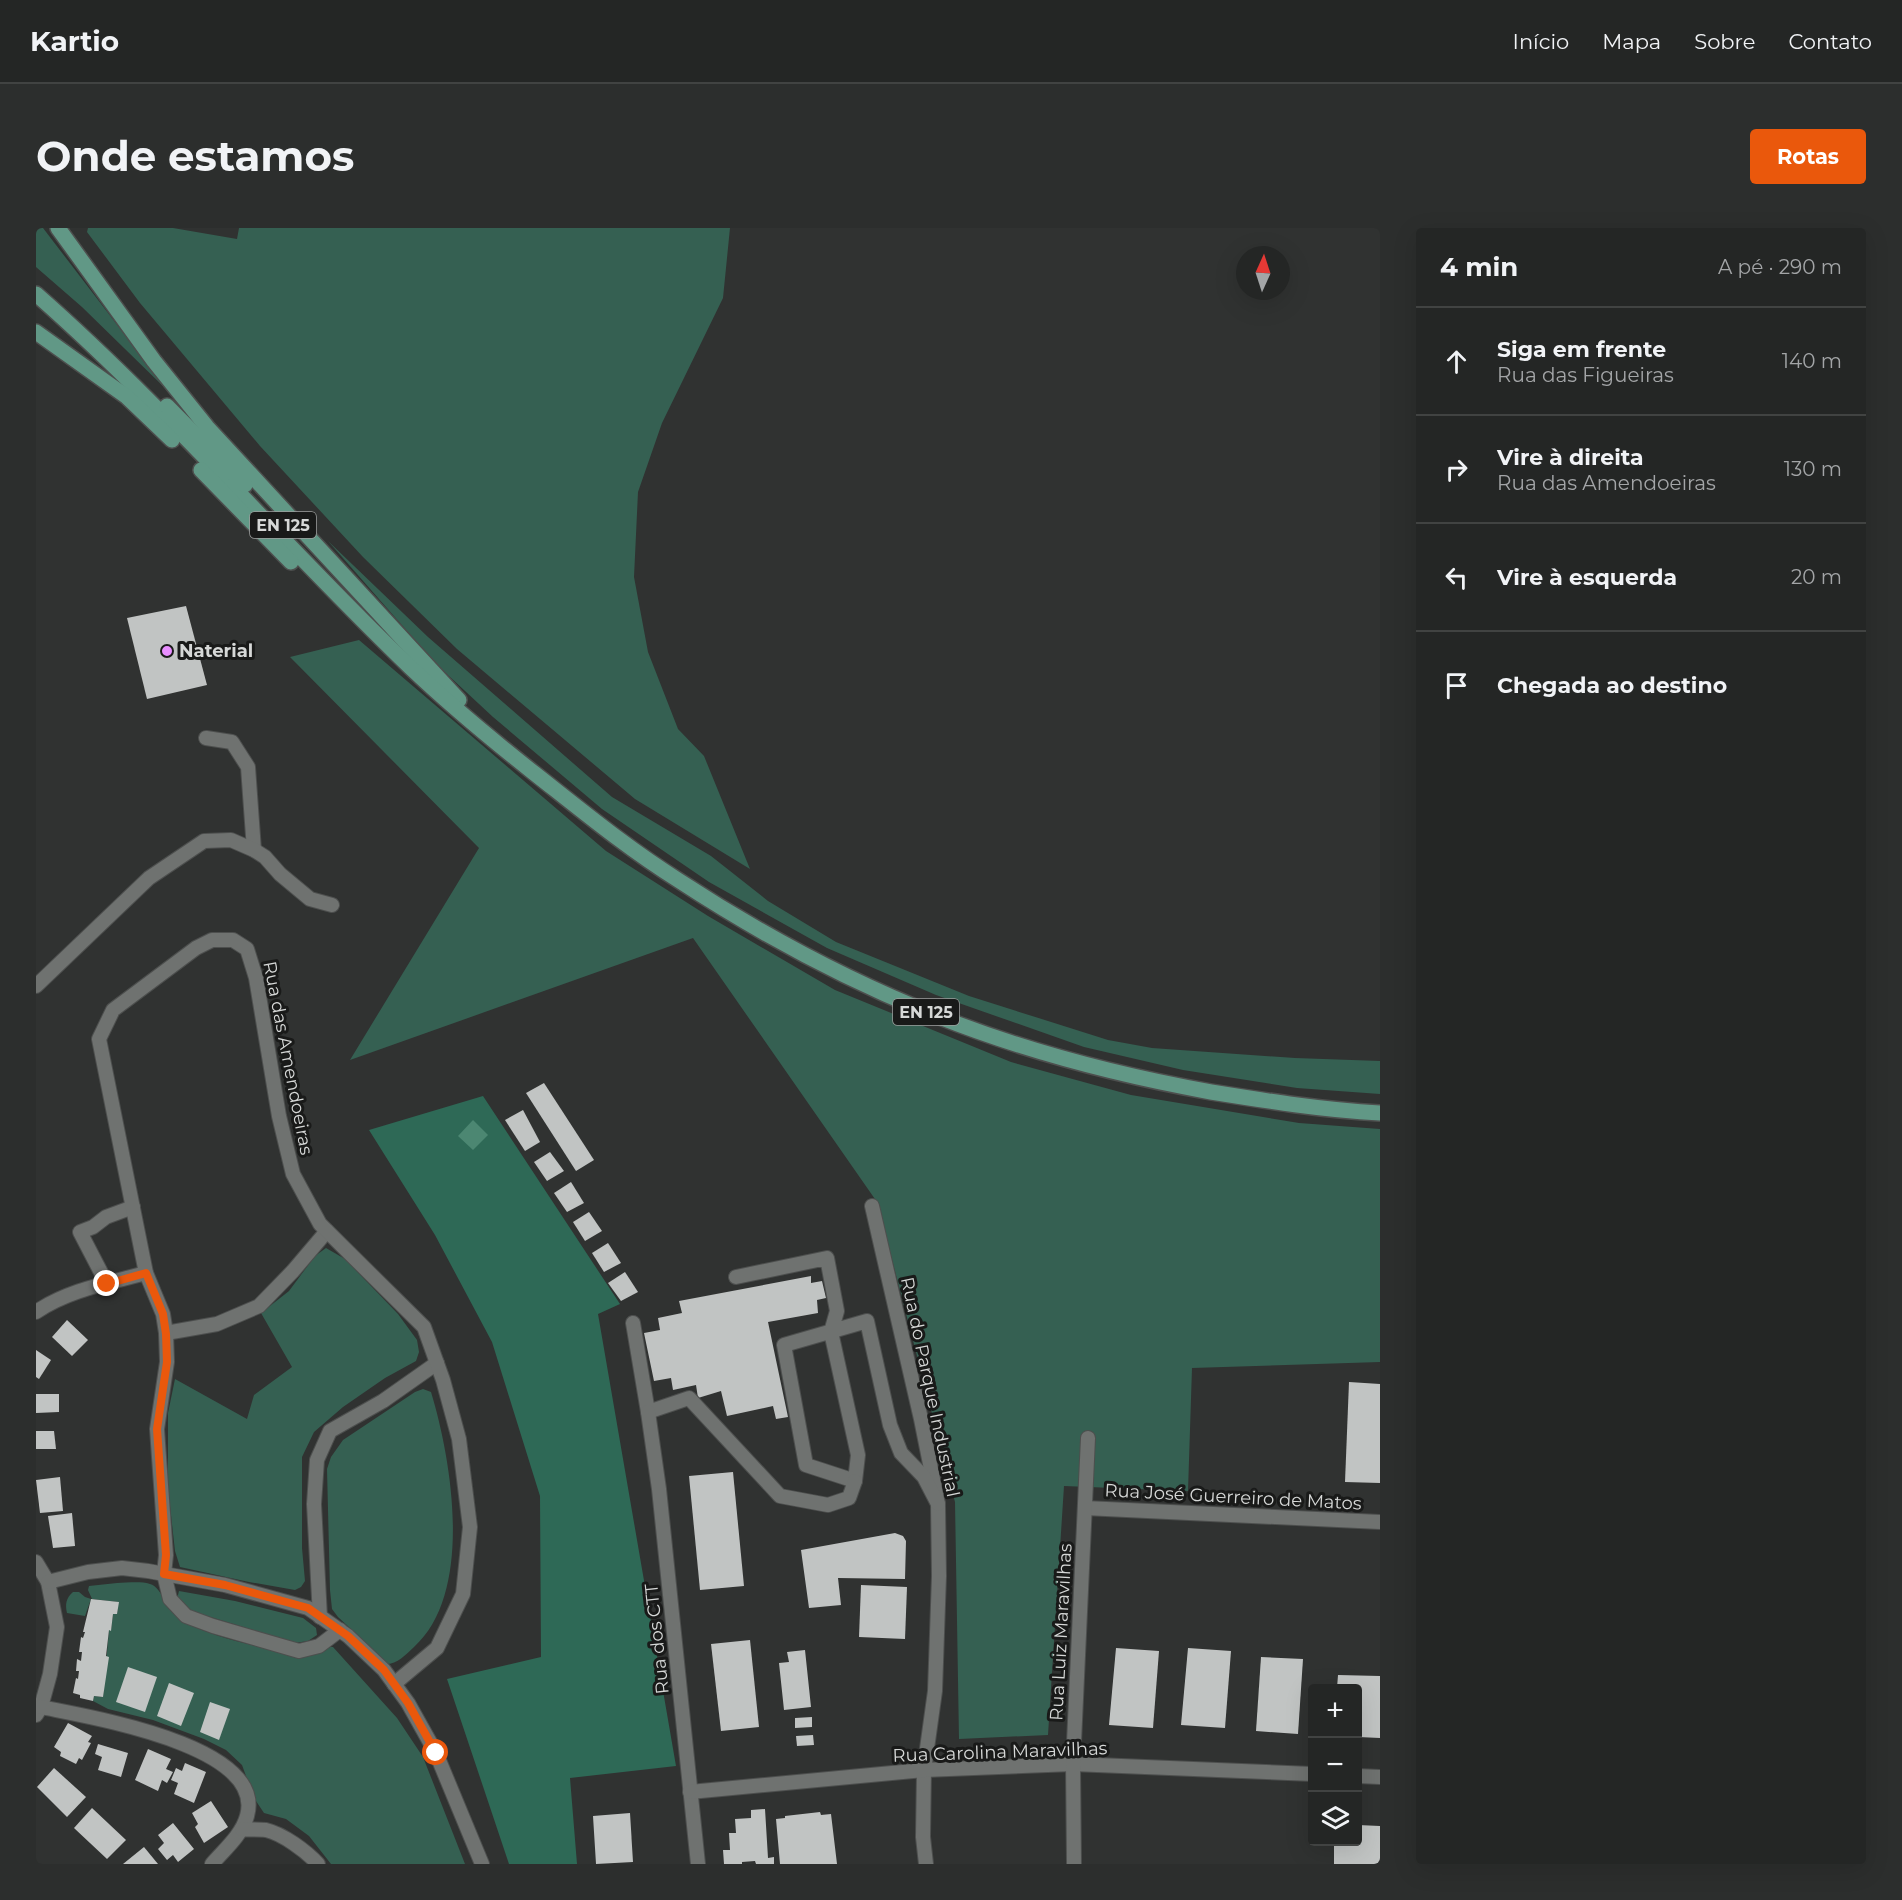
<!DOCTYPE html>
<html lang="pt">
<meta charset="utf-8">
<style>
:root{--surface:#242625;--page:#2c2e2d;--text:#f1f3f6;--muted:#a3a5a7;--line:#414342;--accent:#ea580c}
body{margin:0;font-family:Montserrat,sans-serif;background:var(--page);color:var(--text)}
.controls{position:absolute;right:18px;bottom:18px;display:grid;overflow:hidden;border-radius:6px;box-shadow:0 6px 24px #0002}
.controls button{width:54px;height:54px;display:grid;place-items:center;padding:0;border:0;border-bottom:2px solid var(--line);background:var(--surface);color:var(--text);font:30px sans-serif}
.compass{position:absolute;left:1200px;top:18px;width:54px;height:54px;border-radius:50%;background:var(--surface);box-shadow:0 6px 24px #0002;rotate:3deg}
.stop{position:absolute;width:18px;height:18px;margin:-14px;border:4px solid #ea580c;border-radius:50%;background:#fff}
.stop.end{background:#ea580c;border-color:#fff;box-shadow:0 2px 6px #0008}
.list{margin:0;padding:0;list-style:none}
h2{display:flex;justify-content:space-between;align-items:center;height:78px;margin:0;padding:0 24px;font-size:26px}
h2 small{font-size:20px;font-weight:400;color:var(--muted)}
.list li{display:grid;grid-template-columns:39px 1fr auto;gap:18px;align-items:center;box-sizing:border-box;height:108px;padding:0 24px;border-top:2px solid var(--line)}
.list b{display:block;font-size:22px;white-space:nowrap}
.list p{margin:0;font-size:20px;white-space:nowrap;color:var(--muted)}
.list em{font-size:20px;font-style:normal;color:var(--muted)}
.icon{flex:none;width:33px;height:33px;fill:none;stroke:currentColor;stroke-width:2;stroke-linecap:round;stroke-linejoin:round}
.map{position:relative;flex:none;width:1344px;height:1636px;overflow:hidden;border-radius:6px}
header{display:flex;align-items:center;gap:36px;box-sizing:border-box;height:84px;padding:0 30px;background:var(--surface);border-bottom:2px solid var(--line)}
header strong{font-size:28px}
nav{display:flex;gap:33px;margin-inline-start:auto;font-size:21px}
.intro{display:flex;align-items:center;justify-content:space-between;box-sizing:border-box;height:144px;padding:0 36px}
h1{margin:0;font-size:42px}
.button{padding:15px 27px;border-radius:6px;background:var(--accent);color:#fff;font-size:21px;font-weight:700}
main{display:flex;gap:36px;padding:0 36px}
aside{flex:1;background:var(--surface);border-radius:6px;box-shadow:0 6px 24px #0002}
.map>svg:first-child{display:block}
.green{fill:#356052}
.forest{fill:#2e6956}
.water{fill:#4c8772}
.building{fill:#c1c4c3}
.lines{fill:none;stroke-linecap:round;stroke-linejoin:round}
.minor-casing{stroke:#4d4f4e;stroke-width:16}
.primary-casing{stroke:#4d4f4e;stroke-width:18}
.minor{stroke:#6f7270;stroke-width:14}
.primary{stroke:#619886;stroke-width:15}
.route{stroke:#ea580c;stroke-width:8}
.poi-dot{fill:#e88eff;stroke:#191a19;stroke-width:2}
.labels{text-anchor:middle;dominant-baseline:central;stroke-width:6;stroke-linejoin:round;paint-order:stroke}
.shield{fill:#191a19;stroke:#9d9f9e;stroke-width:1.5}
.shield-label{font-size:16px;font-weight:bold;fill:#d6d8d7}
.poi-label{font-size:18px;font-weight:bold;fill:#d6d8d7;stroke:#191a19;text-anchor:start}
.street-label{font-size:18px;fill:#d6d8d7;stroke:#191a19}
</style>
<header>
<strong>Kartio</strong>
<nav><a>Início</a><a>Mapa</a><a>Sobre</a><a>Contato</a></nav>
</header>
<div class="intro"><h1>Onde estamos</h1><a class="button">Rotas</a></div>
<main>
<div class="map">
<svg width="1344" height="1636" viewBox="0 0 1344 1636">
<rect width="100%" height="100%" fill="#303231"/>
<g class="green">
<path d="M0,0H7L131,162L46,79L0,39Z"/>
<path d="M52,0H137L201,11L203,0H694L687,70L626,195L602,264L598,349L612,424L642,501L668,528L714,641L599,571L421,421L327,329L224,218L104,75L51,4Z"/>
<path d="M292,313L392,409L576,569L675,628L732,673L800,714L933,768L1072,812L1116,820L1259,830L1344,833V866L1261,860L1147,842L1048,819L900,767L791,720L673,654L566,581L457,489L400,436Z"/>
<path d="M323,412L570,623L672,688L799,762L975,834L1095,867L1263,895L1344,901V1134L1156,1140L1152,1263L1028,1258L1012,1507L923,1511L919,1274L841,974L657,710L314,832L443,620L254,429Z"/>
<path d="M290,1020L309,1031L362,1086L381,1112L383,1124L380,1133L349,1150L307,1179L278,1204L266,1229V1320L269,1353L265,1359L259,1362L213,1354L144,1339L139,1323L132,1260V1185L139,1151L211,1191L218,1167L256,1139L225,1085L253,1063L279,1028Z"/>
<path d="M387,1161L395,1164C416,1233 438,1365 378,1419C369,1427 361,1437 348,1436L329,1414L302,1389L296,1381L294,1362L291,1241L295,1229L307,1212L379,1164Z"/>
<path d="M81,1355C91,1355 104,1353 114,1356C126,1359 131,1384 147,1393C178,1411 231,1420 267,1429L280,1426L291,1419H297L361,1490L387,1529L429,1636H295L273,1608L250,1591L228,1585L218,1570L206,1537L190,1522L168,1511L117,1492L72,1481L57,1473L58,1468L67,1469L73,1402H75L77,1386H81L82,1374L56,1371L52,1362L53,1358Z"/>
<path d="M143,1363L199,1373L267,1390L280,1400L281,1407L272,1413L259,1415L155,1383L145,1376L141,1371Z"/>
<path d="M37,1364H43L49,1369L55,1371L49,1388L31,1385C29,1376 30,1370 37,1364Z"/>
</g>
<path class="forest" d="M447,868L584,1076L562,1086L640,1538L534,1550L541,1636H473L411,1451L505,1429L504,1268L456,1114L399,1007L333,902Z"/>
<path class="water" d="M437,892L452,907L437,922L422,908Z"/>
<g class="building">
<path d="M150,378L171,457L111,471L91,390Z"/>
<path d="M508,855L558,932L540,943L490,865Z"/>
<path d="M487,882L504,914L489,923L469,892Z"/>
<path d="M514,924L528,943L511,953L498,934Z"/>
<path d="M535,954L548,975L531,984L518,965Z"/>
<path d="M553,984L566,1003L549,1013L537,994Z"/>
<path d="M572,1015L585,1035L568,1044L556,1025Z"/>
<path d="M589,1044L602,1064L585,1073L572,1055Z"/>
<path d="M775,1048V1055L786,1053L790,1070L781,1072L782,1085L732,1094L752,1189L740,1191L737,1178L691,1188L685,1163L662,1170L660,1157L637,1162L635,1150L618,1153L608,1105L624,1102L622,1090L646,1085L643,1073Z"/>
<path d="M31,1092L52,1112L36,1128L16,1109Z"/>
<path d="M0,1122L15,1132L3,1151L0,1149Z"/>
<path d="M1313,1154L1344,1156V1255L1309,1254Z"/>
<path d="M0,1166H23V1184L0,1185Z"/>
<path d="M0,1203H18L20,1221H0Z"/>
<path d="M697,1244L708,1358L664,1362L653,1248Z"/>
<path d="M24,1249L27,1283L4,1285L0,1252Z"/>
<path d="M36,1285L39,1318L17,1320L12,1288Z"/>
<path d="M859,1305L867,1308L870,1313L869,1351L802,1350L805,1377L773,1380L765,1322Z"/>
<path d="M825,1357L871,1359L869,1411L823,1409Z"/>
<path d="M55,1371L83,1374L81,1386H77L75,1403L73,1402L70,1428L73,1429L67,1469L58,1468L57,1473L44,1470V1467L37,1465L40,1450L42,1451L43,1443H40L41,1431L45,1433L46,1424H43L45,1409L47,1410L49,1404H47Z"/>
<path d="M714,1412L723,1499L685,1503L675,1416Z"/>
<path d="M1080,1420L1123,1423L1117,1500L1073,1497Z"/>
<path d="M1152,1420L1195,1423L1189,1500L1145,1497Z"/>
<path d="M769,1422L775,1479L748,1482L743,1435L753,1434L751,1424Z"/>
<path d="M1225,1429L1267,1431L1262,1506L1220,1503Z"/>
<path d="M92,1439L121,1449L109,1484L80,1474Z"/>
<path d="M1302,1447L1344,1448V1510L1322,1509V1460H1301Z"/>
<path d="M133,1455L158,1465L145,1498L121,1488Z"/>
<path d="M174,1474L194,1481L183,1512L164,1504Z"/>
<path d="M776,1489V1499L759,1500V1490Z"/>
<path d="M32,1495L56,1508L52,1514L55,1515L46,1532L43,1530L40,1536L24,1528L25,1524L18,1519Z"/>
<path d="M777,1507L778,1517L761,1518L760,1508Z"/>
<path d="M62,1516L92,1525L85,1549L62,1542L66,1529L59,1526Z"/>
<path d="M112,1521L135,1531L130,1541L137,1544L131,1555L126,1552L122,1563L99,1552Z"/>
<path d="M149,1535L170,1544L158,1575L138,1566L142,1555L135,1552L140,1540L146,1543Z"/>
<path d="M18,1540L50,1569L31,1589L1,1559Z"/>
<path d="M175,1573L192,1599L168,1615L159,1599L162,1596L156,1585Z"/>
<path d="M56,1580L90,1612L71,1631L38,1600Z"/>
<path d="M729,1581L732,1630L738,1629V1636H720L719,1633L706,1634V1636H688L687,1622H694L693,1605H700L699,1591L715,1590V1582Z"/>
<path d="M784,1584L785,1587L795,1586L801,1636H744L740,1591L749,1590V1588Z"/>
<path d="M594,1585L597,1634L560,1636L557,1588Z"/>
<path d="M137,1595L158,1621L142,1634L137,1627L131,1632L122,1621L128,1615L122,1607Z"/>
<path d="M1322,1597L1344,1598V1636H1298V1614H1322Z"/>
<path d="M108,1619L122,1636H87Z"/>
</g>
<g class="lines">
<g class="minor-casing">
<g id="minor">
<path d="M170,510L196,514L212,539L218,622"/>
<path d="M0,758L113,650L168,613L195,612L218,622L229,629L244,646L274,671L296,677"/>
<path d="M836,978L885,1191L902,1276L903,1348L899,1463L888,1542L887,1609L890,1636"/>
<path d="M700,1049L791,1030L801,1083L795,1104L822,1227L819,1253L770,1237L748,1117L831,1093L854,1197L865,1225L888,1249L902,1276"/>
<path d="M71,1056L44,1004L57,999L70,989L97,979"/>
<path d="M0,1084C32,1062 73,1055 110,1045"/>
<path d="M597,1095L612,1184L653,1170L744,1268L792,1277L813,1270L819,1253"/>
<path d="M130,1105L181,1096L223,1078L257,1043L291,1003"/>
<path d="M612,1184L623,1261L662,1636"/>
<path d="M1049,1280L1344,1294"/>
<path d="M0,1334L12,1354L21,1399L14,1446L5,1479L0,1487"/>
<path d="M12,1354L52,1344L86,1340L112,1343L189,1357L272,1380L312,1408L348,1442L372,1475L400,1525L446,1636"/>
<path d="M284,1389L278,1276L281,1232L294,1203L347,1173L401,1135"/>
<path d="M304,1402L283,1418L263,1423L177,1398L150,1388L134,1371L128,1346L130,1327L121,1201L131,1134L130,1105L127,1086L110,1045L63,811L77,782L160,720L176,712H197L211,721L220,750L243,888L257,946L284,996L388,1099L407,1152L423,1211L434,1299L427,1366L401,1420L358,1456"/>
<path d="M5,1479C52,1489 231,1517 211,1588C206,1607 188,1622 176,1636"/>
<path d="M1322,1548L1344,1549"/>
<path d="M654,1564L888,1542L1037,1536L1276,1546"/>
<path d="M206,1601C213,1602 222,1601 230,1602C247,1606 270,1623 282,1636"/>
<path d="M1038,1636L1037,1536L1052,1210"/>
</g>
</g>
<g class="primary-casing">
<g id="primary">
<path d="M22,0L118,133L171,199L423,472"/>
<path d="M0,66C132,182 247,317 374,439C414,477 455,511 498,545C545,582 591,620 642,652C723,705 810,752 901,788C989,823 1081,847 1175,864C1231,873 1287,882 1344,885"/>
<path d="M0,104L91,169L136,212"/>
<path d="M131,178L209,257"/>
<path d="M165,242L255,334"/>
</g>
</g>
<use href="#minor" class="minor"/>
<use href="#primary" class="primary"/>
</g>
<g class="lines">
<path class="route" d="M71,1056L110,1045L127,1086L130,1106L131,1134L121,1201L130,1327L128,1346L189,1357L272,1380L312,1408L348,1442L372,1475L400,1525"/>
</g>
<circle class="poi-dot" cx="131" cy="423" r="6"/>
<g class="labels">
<g class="shield">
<rect x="214" y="284" width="66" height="26" rx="4.5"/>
<rect x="857" y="771" width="66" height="26" rx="4.5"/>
</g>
<g class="shield-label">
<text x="247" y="297">EN 125</text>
<text x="890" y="784">EN 125</text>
</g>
<g class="poi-label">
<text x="143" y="423">Naterial</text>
</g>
<g class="street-label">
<text transform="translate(252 830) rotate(79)">Rua das Amendoeiras</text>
<text transform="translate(894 1159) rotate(78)">Rua do Parque Industrial</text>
<text transform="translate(1197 1269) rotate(3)">Rua José Guerreiro de Matos</text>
<text transform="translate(1025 1404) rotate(-87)">Rua Luiz Maravilhas</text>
<text transform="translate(621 1411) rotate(-96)">Rua dos CTT</text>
<text transform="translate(964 1524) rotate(-2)">Rua Carolina Maravilhas</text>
</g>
</g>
</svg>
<div class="controls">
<button>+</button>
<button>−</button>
<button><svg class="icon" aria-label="layers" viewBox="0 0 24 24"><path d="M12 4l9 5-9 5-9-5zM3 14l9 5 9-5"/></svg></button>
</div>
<svg class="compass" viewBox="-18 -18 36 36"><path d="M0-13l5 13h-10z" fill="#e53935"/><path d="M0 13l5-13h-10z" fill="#a3a5a7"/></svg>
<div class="stop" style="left:400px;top:1525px"></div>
<div class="stop end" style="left:71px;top:1056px"></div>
</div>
<aside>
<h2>4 min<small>A pé · 290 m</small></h2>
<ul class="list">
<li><svg class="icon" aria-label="ahead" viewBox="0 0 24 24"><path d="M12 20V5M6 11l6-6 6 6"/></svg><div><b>Siga em frente</b><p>Rua das Figueiras</p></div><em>140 m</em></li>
<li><svg class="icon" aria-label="right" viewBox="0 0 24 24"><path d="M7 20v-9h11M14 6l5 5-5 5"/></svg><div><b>Vire à direita</b><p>Rua das Amendoeiras</p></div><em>130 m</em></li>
<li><svg class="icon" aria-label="left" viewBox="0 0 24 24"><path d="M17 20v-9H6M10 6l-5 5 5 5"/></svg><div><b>Vire à esquerda</b></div><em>20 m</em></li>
<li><svg class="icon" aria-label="arrive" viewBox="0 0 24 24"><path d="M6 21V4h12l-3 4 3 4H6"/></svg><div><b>Chegada ao destino</b></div></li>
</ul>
</aside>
</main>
